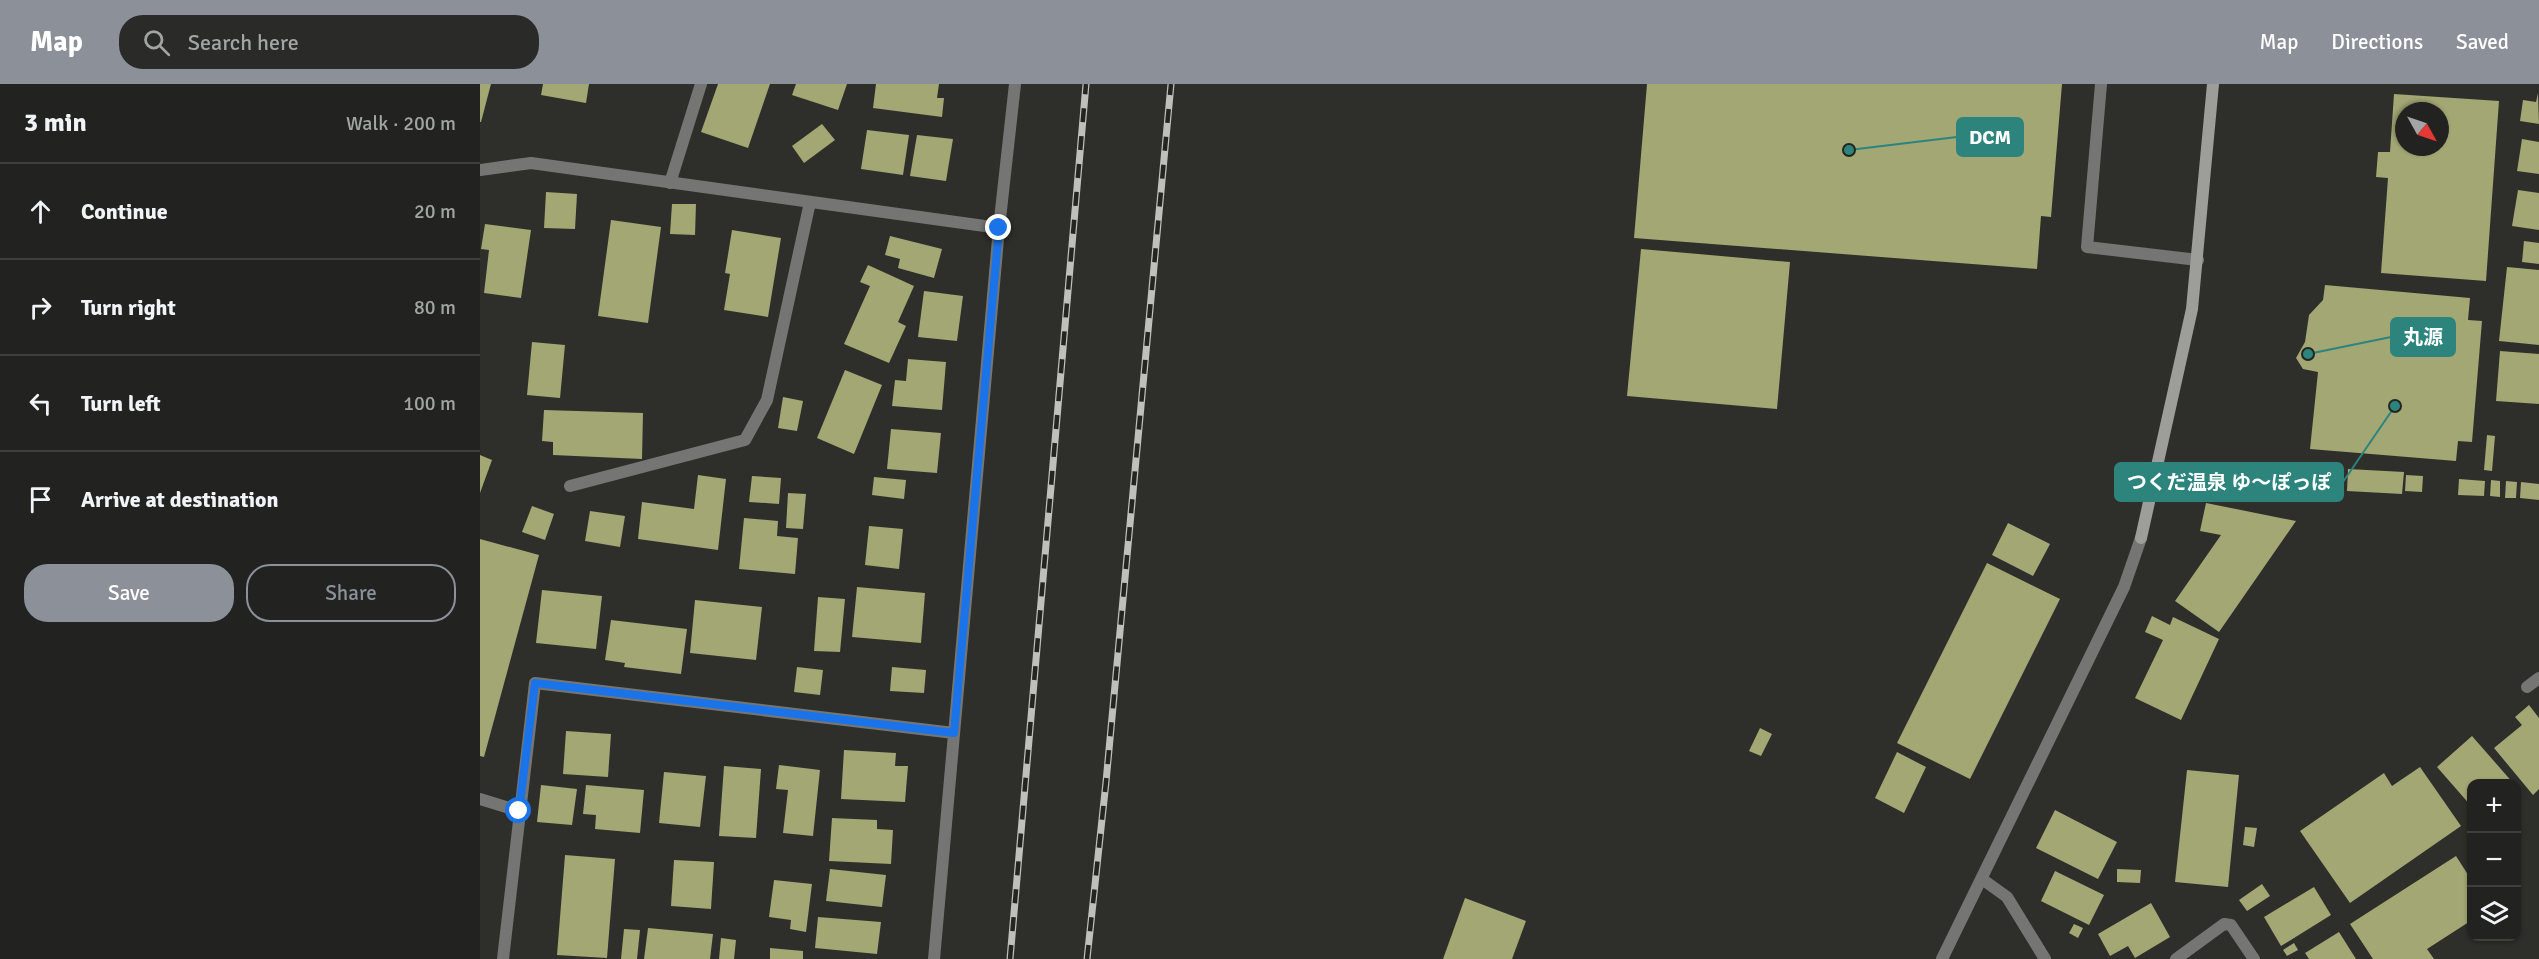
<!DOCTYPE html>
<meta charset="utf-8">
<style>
:root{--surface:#222320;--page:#2a2b29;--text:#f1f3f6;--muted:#a2a4a5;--line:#3f403e;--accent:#8c9099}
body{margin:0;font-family:Signika,"Noto Sans JP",sans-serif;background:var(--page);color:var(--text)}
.controls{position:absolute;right:18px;bottom:18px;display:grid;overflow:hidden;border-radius:12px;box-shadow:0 2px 4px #0004}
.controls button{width:54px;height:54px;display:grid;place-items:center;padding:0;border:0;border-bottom:2px solid var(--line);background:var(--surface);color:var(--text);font:30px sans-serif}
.compass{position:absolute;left:1915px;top:18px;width:54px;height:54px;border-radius:50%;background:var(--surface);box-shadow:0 2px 4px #0004;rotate:130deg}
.stop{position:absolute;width:18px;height:18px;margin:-14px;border:4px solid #1a73e8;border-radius:50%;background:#fff}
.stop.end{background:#1a73e8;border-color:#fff;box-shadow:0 2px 6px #0008}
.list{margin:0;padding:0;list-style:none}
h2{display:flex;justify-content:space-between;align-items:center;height:78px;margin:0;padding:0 24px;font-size:26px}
h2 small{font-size:20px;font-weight:400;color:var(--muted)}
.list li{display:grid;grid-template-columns:39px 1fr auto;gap:18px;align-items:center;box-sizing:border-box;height:96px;padding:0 24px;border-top:2px solid var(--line)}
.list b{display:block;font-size:22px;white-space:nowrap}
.list em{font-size:20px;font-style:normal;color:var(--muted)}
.actions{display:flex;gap:12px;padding:18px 24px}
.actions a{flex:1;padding:14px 0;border:2px solid var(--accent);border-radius:24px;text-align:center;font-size:21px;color:var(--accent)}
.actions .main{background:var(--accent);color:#fff}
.icon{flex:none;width:33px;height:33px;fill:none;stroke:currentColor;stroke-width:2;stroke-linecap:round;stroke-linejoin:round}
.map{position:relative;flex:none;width:2059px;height:875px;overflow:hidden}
header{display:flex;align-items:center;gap:36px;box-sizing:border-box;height:84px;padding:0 30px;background:var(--accent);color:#fff}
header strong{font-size:28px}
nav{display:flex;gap:33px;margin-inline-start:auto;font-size:21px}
.search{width:420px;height:54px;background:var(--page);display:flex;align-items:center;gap:15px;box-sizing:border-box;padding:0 21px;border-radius:24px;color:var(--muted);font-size:22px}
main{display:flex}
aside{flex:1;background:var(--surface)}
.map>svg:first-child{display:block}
.building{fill:#a2a774;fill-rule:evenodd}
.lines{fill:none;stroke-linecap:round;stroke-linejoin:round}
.lane{stroke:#757673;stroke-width:12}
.street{stroke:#757673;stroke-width:12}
.secondary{stroke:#9d9e9a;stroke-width:12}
.rail-casing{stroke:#bfbfbc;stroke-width:7}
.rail{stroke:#242521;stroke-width:4.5;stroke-dasharray:14;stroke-linecap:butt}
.route{stroke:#1a73e8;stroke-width:8}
.leader{fill:none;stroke:#2c847d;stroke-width:2}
.callout-dot{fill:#2c847d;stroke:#242521;stroke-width:2}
.callout{fill:#2c847d;stroke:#2c847d;stroke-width:2}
.callout-label{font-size:20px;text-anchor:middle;font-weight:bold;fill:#fff}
</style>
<header>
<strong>Map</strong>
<div class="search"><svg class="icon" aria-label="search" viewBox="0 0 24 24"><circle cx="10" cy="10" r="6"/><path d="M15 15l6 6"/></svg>Search here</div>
<nav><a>Map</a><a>Directions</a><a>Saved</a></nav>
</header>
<main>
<aside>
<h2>3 min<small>Walk · 200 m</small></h2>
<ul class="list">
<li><svg class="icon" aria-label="ahead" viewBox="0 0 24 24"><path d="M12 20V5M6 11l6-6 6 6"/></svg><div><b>Continue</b></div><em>20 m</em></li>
<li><svg class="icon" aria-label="right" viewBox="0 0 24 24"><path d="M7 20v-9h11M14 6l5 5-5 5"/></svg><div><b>Turn right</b></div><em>80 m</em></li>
<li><svg class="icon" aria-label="left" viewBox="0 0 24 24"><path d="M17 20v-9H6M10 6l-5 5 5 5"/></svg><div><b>Turn left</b></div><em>100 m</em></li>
<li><svg class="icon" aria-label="arrive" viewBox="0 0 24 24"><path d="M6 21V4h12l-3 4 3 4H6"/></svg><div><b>Arrive at destination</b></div></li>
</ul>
<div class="actions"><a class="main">Save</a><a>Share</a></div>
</aside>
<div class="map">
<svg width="2059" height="875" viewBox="0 0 2059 875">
<rect width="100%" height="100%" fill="#2e2f2a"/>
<g class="building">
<path d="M0,0H11L1,38H0Z"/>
<path d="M63,0H109L106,19L61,11Z"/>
<path d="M238,0H290L268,64L221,48Z"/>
<path d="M316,0H367L358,26L312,11Z"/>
<path d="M396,0H459L457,14H464L462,33L393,24Z"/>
<path d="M1167,0H1582L1571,133L1561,132L1557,185L1154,154Z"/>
<path d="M2058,9L2059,40L2040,37L2043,16L2056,18Z"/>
<path d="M1914,10L2019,17L2006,197L1901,189L1908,94L1896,93L1898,68H1910ZM1924,27H1960V63H1924Z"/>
<path d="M342,40L355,56L324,79L312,62Z"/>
<path d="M387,46L429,51L423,91L381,85Z"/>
<path d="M437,51L473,55L466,97L430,92Z"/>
<path d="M2042,55L2059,58V90L2037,87Z"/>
<path d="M2038,106L2059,109V146L2032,142Z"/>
<path d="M66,108L97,110L95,145L64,144Z"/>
<path d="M192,120H216L215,151L190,150Z"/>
<path d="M131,136L181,143L168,239L118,232Z"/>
<path d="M5,140L51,146L41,214L4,209L9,166L1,165Z"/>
<path d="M252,146L301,154L288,233L244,226L250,190L245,189Z"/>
<path d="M410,152L462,165L454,194L418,184L420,175L405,171Z"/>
<path d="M2044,157L2059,159V180L2042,178Z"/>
<path d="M1161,165L1310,178L1297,325L1147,312Z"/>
<path d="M388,181L434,202L418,238L426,242L409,279L364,260L390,202L380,198Z"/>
<path d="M2027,183L2059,186V261L2019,257Z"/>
<path d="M1845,201L1990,214L1988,236L2002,237L1992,358L1978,357L1976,377L1830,365L1838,288L1823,285L1816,274L1825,258L1829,231L1843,216Z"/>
<path d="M444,207L483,212L477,257L438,253Z"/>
<path d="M52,258L85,261L80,314L47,311Z"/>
<path d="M2020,267L2059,270V320L2016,317Z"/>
<path d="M428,275L466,278L462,326L412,322L415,296L426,297Z"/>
<path d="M365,286L402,301L374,370L337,354Z"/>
<path d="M303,313L323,317L317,347L298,344Z"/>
<path d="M64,326L163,329L162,375L73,371V358L62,357Z"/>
<path d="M411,345L461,349L457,389L407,385Z"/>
<path d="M2007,351L2015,352L2012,387L2004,386Z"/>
<path d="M0,371L12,376L0,409Z"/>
<path d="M1868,385L1924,388L1922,410L1867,407Z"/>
<path d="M218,391L246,395L238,466L158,455L162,418L214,425Z"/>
<path d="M1926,391L1943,392L1942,408L1925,407Z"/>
<path d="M272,392L301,394L299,420L269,418Z"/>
<path d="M394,393L426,396L424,415L392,411Z"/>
<path d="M1979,395L2005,397L2004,412L1978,411Z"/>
<path d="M2011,396L2020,397V413L2010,412Z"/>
<path d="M2026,397L2037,398L2036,414H2025Z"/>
<path d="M2041,398L2059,400V416L2040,414Z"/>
<path d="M308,409L326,410L323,445L306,444Z"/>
<path d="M1726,419L1816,437L1739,548L1695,517L1741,451L1720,447Z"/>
<path d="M52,422L74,430L65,456L42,448Z"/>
<path d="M110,427L145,432L140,463L105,457Z"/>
<path d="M264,434L298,437L297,452L318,454L315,490L259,485Z"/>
<path d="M1528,439L1570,460L1553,492L1512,471Z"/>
<path d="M389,442L423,445L419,485L385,481Z"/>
<path d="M0,455L59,471L4,673L0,672Z"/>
<path d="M1507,479L1580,515L1490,695L1417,659Z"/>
<path d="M377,503L445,509L441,559L372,553Z"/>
<path d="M62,506L122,512L116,565L56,559Z"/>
<path d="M338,513L365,515L360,568L334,567Z"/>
<path d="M215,516L282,523L276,576L210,569Z"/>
<path d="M1672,532L1690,541L1693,533L1739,555L1701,636L1655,614L1683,556L1665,548Z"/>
<path d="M131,536L207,545L201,590L144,583L145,579L125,576Z"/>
<path d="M317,583L343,586L340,611L314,608Z"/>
<path d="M412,583L446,586L444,609L410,607Z"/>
<path d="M2049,621L2059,634V705L2053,711L2014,664L2042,641L2035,633Z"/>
<path d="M1280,644L1292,650L1281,672L1269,667Z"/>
<path d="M86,647L131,650L128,693L83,690Z"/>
<path d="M1992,652L2034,700H1992V723L1957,683Z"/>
<path d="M364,666L416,669L415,682H428L425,718L361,715Z"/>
<path d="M1417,668L1446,683L1424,729L1395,714Z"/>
<path d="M299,681L340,686L333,752L303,749L308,706L296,705Z"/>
<path d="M244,682L281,685L276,754L239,752Z"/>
<path d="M1940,683L1981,742L1870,819L1820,747L1904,689L1912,702Z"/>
<path d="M1707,686L1759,691L1748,803L1695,798Z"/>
<path d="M184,688L226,692L220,743L179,739Z"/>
<path d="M61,701L97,705L92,741L57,738Z"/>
<path d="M106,701L164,706L160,749L115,745L116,731L103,730Z"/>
<path d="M1575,726L1637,758L1618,795L1556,764Z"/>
<path d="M352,734L397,736V745L413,746L411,780L349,777Z"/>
<path d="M1765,743L1777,744L1774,763L1763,761Z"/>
<path d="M85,771L135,775L127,874L77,871Z"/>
<path d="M1976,772L1992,797V836L1947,865L1954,875H1893L1870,840Z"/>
<path d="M194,776L234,778L231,825L191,822Z"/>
<path d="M350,785L406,791L402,823L346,817Z"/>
<path d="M1637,785L1661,786L1660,799L1637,798Z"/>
<path d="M1575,787L1624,811L1609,841L1561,817Z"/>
<path d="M294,796L332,800L326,848L310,845L311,836L289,833Z"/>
<path d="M1782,800L1790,812L1767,827L1759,816Z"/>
<path d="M1834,803L1851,831L1801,862L1784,833Z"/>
<path d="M985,814L1046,837L1032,875H963Z"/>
<path d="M1671,819L1690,853L1655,874L1648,862L1630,872L1618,850Z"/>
<path d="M338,833L401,838L397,870L335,864Z"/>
<path d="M1594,840L1603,844L1598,854L1589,849Z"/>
<path d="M168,844L233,850L230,875H164Z"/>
<path d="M144,845L160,846L157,875H141Z"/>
<path d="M1859,848L1876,875H1829L1825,869Z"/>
<path d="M241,854L256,856L254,875H239Z"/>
<path d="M1814,859L1818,866L1807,872L1803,866Z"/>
<path d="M290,864L323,867V875H290Z"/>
</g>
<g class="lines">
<g class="lane">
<path d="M1621,0L1607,163L1718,176"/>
<path d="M190,99L221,0"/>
<path d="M90,402L265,356L287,316L330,118"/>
<path d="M0,715L39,727"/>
</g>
<g class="street">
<path d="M0,86L51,79L519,144"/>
<path d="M2047,603L2059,594"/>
<path d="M1502,795L1527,813L1565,875"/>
<path d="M23,875L55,599L474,649"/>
<path d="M454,875L519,144L535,0"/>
<path d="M1462,875L1644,503L1661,454"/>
<path d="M1696,875L1744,840L1751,841L1774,875"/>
</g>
<path class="secondary" d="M1661,454L1712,225L1733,0"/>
<g class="rail-casing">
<g id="rail">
<path d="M530,875L606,0"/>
<path d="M607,875L626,698L691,0"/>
</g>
</g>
<use href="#rail" class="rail"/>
</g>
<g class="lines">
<path class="route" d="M39,727L55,599L474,649L519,144"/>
</g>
<path class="leader" d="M1369 66L1477 53M1828 270L1911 253M1915 322L1863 398"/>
<g class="callout-dot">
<circle cx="1369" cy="66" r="6"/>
<circle cx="1828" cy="270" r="6"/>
<circle cx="1915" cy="322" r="6"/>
</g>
<g class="callout">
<rect x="1477" y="34" width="66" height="38" rx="6"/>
<rect x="1911" y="234" width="64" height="38" rx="6"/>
<rect x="1635" y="379" width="228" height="38" rx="6"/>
</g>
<g class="callout-label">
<text x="1510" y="60">DCM</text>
<text x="1943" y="260">丸源</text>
<text x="1749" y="405">つくだ温泉 ゆ～ぽっぽ</text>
</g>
</svg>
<div class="controls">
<button>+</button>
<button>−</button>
<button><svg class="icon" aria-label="layers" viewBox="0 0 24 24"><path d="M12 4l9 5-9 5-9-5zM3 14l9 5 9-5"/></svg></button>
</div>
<svg class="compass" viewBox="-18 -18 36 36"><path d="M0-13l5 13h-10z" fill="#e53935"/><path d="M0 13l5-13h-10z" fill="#a2a4a5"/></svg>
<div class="stop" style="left:39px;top:727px"></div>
<div class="stop end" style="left:519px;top:144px"></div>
</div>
</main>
